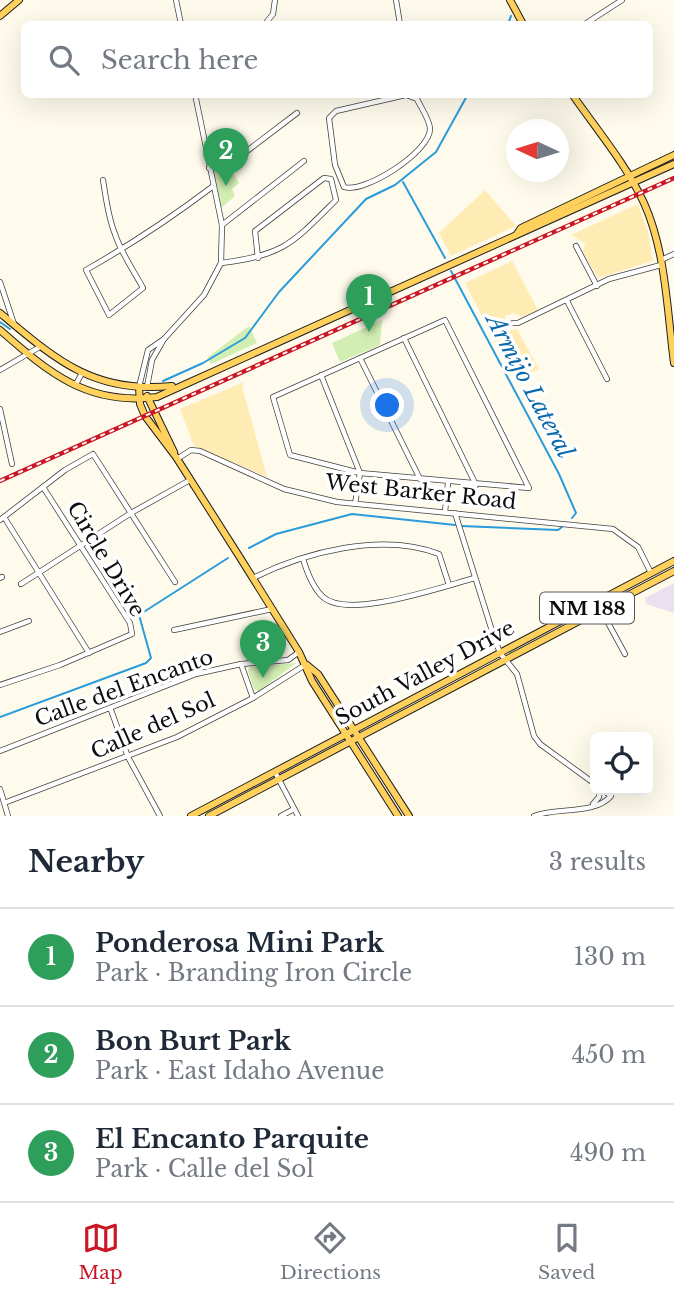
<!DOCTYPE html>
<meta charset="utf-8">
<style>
:root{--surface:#fff;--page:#f6f6f7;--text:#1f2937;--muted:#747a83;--line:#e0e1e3;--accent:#ca1726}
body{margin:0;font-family:"Libre Baskerville",serif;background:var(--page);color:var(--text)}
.controls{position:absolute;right:21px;bottom:21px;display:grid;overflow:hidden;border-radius:10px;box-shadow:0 7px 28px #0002}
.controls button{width:63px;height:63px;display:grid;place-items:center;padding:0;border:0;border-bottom:2px solid var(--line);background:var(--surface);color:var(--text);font:35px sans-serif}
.compass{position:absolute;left:506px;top:119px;width:63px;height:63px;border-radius:50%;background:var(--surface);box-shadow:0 7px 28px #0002;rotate:274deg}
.you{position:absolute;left:388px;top:406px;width:24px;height:24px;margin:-18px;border:5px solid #fff;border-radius:50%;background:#1a73e8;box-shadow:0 0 0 10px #1a73e833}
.badge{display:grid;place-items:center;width:46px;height:46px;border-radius:50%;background:var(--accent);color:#fff;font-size:23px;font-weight:700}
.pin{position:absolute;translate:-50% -58px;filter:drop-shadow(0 2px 4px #0008)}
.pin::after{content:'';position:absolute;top:37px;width:24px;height:21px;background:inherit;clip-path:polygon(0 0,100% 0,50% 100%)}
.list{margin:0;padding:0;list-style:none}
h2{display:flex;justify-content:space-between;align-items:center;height:91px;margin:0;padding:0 28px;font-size:30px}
h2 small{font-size:23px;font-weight:400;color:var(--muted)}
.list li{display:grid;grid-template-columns:46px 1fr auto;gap:21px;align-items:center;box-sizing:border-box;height:98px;padding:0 28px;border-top:2px solid var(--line)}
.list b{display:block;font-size:26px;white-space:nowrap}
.list p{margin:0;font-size:23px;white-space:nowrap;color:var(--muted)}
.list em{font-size:23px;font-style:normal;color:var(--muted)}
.icon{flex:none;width:38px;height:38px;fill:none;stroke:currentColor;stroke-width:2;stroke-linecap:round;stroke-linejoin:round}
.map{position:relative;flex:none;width:674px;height:816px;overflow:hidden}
.search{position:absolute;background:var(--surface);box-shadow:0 7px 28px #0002;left:21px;right:21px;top:21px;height:77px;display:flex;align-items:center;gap:18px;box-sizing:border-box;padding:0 24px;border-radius:10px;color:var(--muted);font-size:26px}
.sheet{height:385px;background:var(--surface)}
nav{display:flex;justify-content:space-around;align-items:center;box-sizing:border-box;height:98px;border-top:2px solid var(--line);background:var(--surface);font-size:19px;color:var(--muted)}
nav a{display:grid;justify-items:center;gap:4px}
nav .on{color:var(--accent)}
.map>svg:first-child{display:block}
.industrial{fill:#ebe0ed}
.green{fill:#d3eeb2}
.sand{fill:#ffecb4}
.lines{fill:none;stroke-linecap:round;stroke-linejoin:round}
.stream{stroke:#2a9bdb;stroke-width:2}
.minor-casing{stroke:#404040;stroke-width:6}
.major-casing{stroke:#1e1e1e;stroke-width:8}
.minor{stroke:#fff;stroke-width:4.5}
.major{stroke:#ffd15c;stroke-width:6}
.rail-casing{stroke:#ca1726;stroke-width:4.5}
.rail{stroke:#fff;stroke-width:2;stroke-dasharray:5;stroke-linecap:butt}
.labels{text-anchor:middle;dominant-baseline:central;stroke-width:7;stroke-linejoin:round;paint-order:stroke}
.shield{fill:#fff;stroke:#565656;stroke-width:2}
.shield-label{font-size:19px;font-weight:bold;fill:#0d0d0d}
.street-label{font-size:21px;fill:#0d0d0d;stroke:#fff}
.water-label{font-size:23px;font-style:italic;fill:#0a6aab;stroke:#fff}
</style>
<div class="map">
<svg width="674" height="816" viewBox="0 0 674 816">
<rect width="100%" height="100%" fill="#fffbec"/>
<path class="industrial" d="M674,583V613L646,604L645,598Z"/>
<g class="green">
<path d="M228,164L239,183L232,189L235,196L221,208L214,172Z"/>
<path d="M382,320L380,345L340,362L332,343Z"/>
<path d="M249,326L257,343L211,364L208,357Z"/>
<path d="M296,663L259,691L254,689L248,670L250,667Z"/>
</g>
<g class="sand">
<path d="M485,190L516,226L451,256L439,233Z"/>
<path d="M638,204L648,231L653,261L598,278L583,252L585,243L571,235Z"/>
<path d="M512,261L538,310L522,317L513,313L505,316L508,331L517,329L539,369L515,380L465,283Z"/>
<path d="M244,382L242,386L267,477L194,446L180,409Z"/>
</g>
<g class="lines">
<g class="stream">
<path d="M508,24L511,16"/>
<path d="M403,182L445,258"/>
<path d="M451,271L559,474L576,513L572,518"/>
<path d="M0,322L10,329"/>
<path d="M163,381L203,363L245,338L279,292L366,199L395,185L436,152L468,94"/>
<path d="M461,526L558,530L562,527"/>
<path d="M249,548L276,534L352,514L455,525"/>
<path d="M0,717L146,663L151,658L139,615L228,558"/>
</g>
<g class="minor-casing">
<g id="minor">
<path d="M176,0L181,24"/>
<path d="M396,0L400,24"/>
<path d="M265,24L273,14L275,0"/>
<path d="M585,24L622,0"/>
<path d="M409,96L417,99C421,108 430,120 430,129C430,152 364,194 344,187L335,165L329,118L336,111L410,94"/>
<path d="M209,168L247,151L297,113"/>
<path d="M103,180C106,198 108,217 115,234C121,253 134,271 143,288L109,315L86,270C130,245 171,218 212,187"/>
<path d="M222,225L304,161"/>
<path d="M576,246L597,286"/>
<path d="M661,260L674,254"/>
<path d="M221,263C284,255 292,244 336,200L331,179L324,178L255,231L258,258"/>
<path d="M0,282L14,324"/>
<path d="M567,301L607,379"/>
<path d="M445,320L529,488L360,473L290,455L273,397Z"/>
<path d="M513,323H518L609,279L661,265"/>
<path d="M404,338L476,485"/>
<path d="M360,358L420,479"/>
<path d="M0,370L38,348"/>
<path d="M321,375L360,473L355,504"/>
<path d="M75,386L82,373"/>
<path d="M139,387L148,350L164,339L204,295L221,263L222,225L195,94"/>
<path d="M147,387L152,360L164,339"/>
<path d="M0,409L12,464"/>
<path d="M177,459L191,450L200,451L284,489L337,502L613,529L638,547L651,573"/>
<path d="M445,512L448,483"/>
<path d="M455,513L493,634L500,653L517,674L534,736L540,744L595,784"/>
<path d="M4,517L89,653"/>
<path d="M0,520L65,470L93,454L175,582"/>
<path d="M303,559C307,572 313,588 323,597C348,620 444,586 475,578"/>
<path d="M0,578L2,577"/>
<path d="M253,578C305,552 382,532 439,554L449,585"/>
<path d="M21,584L131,513L190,480"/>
<path d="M600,608L625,654"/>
<path d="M174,630L272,609"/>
<path d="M0,632L29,621"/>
<path d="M241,664L253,698"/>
<path d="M0,685L60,665L132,634L130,623L43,487"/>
<path d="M111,710L128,757L160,816"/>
<path d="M0,751L196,674L241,664L288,660L299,652"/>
<path d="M275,772L298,816"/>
<path d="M0,789L8,816"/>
<path d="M4,803L177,737L253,698L305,665"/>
<path d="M593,804L599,797L600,790"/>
<path d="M281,816L294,809"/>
<path d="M534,816C556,807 595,815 611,796L603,790"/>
</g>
</g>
<g class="major-casing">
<g id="major">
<path d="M510,0L523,24"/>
<path d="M0,16L19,0"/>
<path d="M572,94C597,130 626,164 644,203C666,252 667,310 674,363"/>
<path d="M517,234L521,228L674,155"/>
<path d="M0,313C56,360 94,394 172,386"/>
<path d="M0,330C49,373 88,406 157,397L674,164"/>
<path d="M139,387L140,404L145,416L176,457L239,556L299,652L312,681L398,816"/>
<path d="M147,396L174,452"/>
<path d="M307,665L318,674L409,816"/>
<path d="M191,816L674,561"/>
<path d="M209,816L674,571"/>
</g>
</g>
<use href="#minor" class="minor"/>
<use href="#major" class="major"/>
<g class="rail-casing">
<path id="rail" d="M0,481L674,178"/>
</g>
<use href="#rail" class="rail"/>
</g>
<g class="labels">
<rect class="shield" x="540" y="592.5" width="94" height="31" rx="5"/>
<g class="shield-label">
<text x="587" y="608">NM 188</text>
</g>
<g class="street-label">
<text transform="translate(421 492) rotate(6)">West Barker Road</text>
<text transform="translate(106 559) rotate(59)">Circle Drive</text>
<text transform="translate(425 673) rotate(-28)">South Valley Drive</text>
<text transform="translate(124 688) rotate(-20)">Calle del Encanto</text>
<text transform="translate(153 726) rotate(-24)">Calle del Sol</text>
</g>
<g class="water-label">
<text transform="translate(530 386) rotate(62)">Armijo Lateral</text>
</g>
</g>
</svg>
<div class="controls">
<button><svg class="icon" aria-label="locate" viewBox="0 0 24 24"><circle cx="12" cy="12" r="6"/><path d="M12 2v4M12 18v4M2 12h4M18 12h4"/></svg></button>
</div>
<svg class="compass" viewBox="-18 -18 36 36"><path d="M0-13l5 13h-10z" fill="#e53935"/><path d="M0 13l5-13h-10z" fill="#747a83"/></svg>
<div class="you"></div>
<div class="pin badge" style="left:369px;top:332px;background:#2e9e5b">1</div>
<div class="pin badge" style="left:226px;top:186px;background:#2e9e5b">2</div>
<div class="pin badge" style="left:263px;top:678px;background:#2e9e5b">3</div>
<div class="search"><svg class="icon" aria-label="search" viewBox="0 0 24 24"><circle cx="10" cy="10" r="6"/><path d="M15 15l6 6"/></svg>Search here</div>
</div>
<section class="sheet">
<h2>Nearby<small>3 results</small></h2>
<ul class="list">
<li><span class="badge" style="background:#2e9e5b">1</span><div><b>Ponderosa Mini Park</b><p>Park · Branding Iron Circle</p></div><em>130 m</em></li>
<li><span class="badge" style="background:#2e9e5b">2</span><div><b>Bon Burt Park</b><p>Park · East Idaho Avenue</p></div><em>450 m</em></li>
<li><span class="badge" style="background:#2e9e5b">3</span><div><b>El Encanto Parquite</b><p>Park · Calle del Sol</p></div><em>490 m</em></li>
</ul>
</section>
<nav>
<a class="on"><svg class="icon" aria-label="map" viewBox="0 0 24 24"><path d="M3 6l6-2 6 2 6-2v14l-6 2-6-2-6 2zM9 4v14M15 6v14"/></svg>Map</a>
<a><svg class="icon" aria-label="directions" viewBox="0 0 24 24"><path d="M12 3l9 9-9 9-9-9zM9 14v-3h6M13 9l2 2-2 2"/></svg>Directions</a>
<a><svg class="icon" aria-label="saved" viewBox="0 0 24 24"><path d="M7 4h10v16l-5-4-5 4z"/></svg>Saved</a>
</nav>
